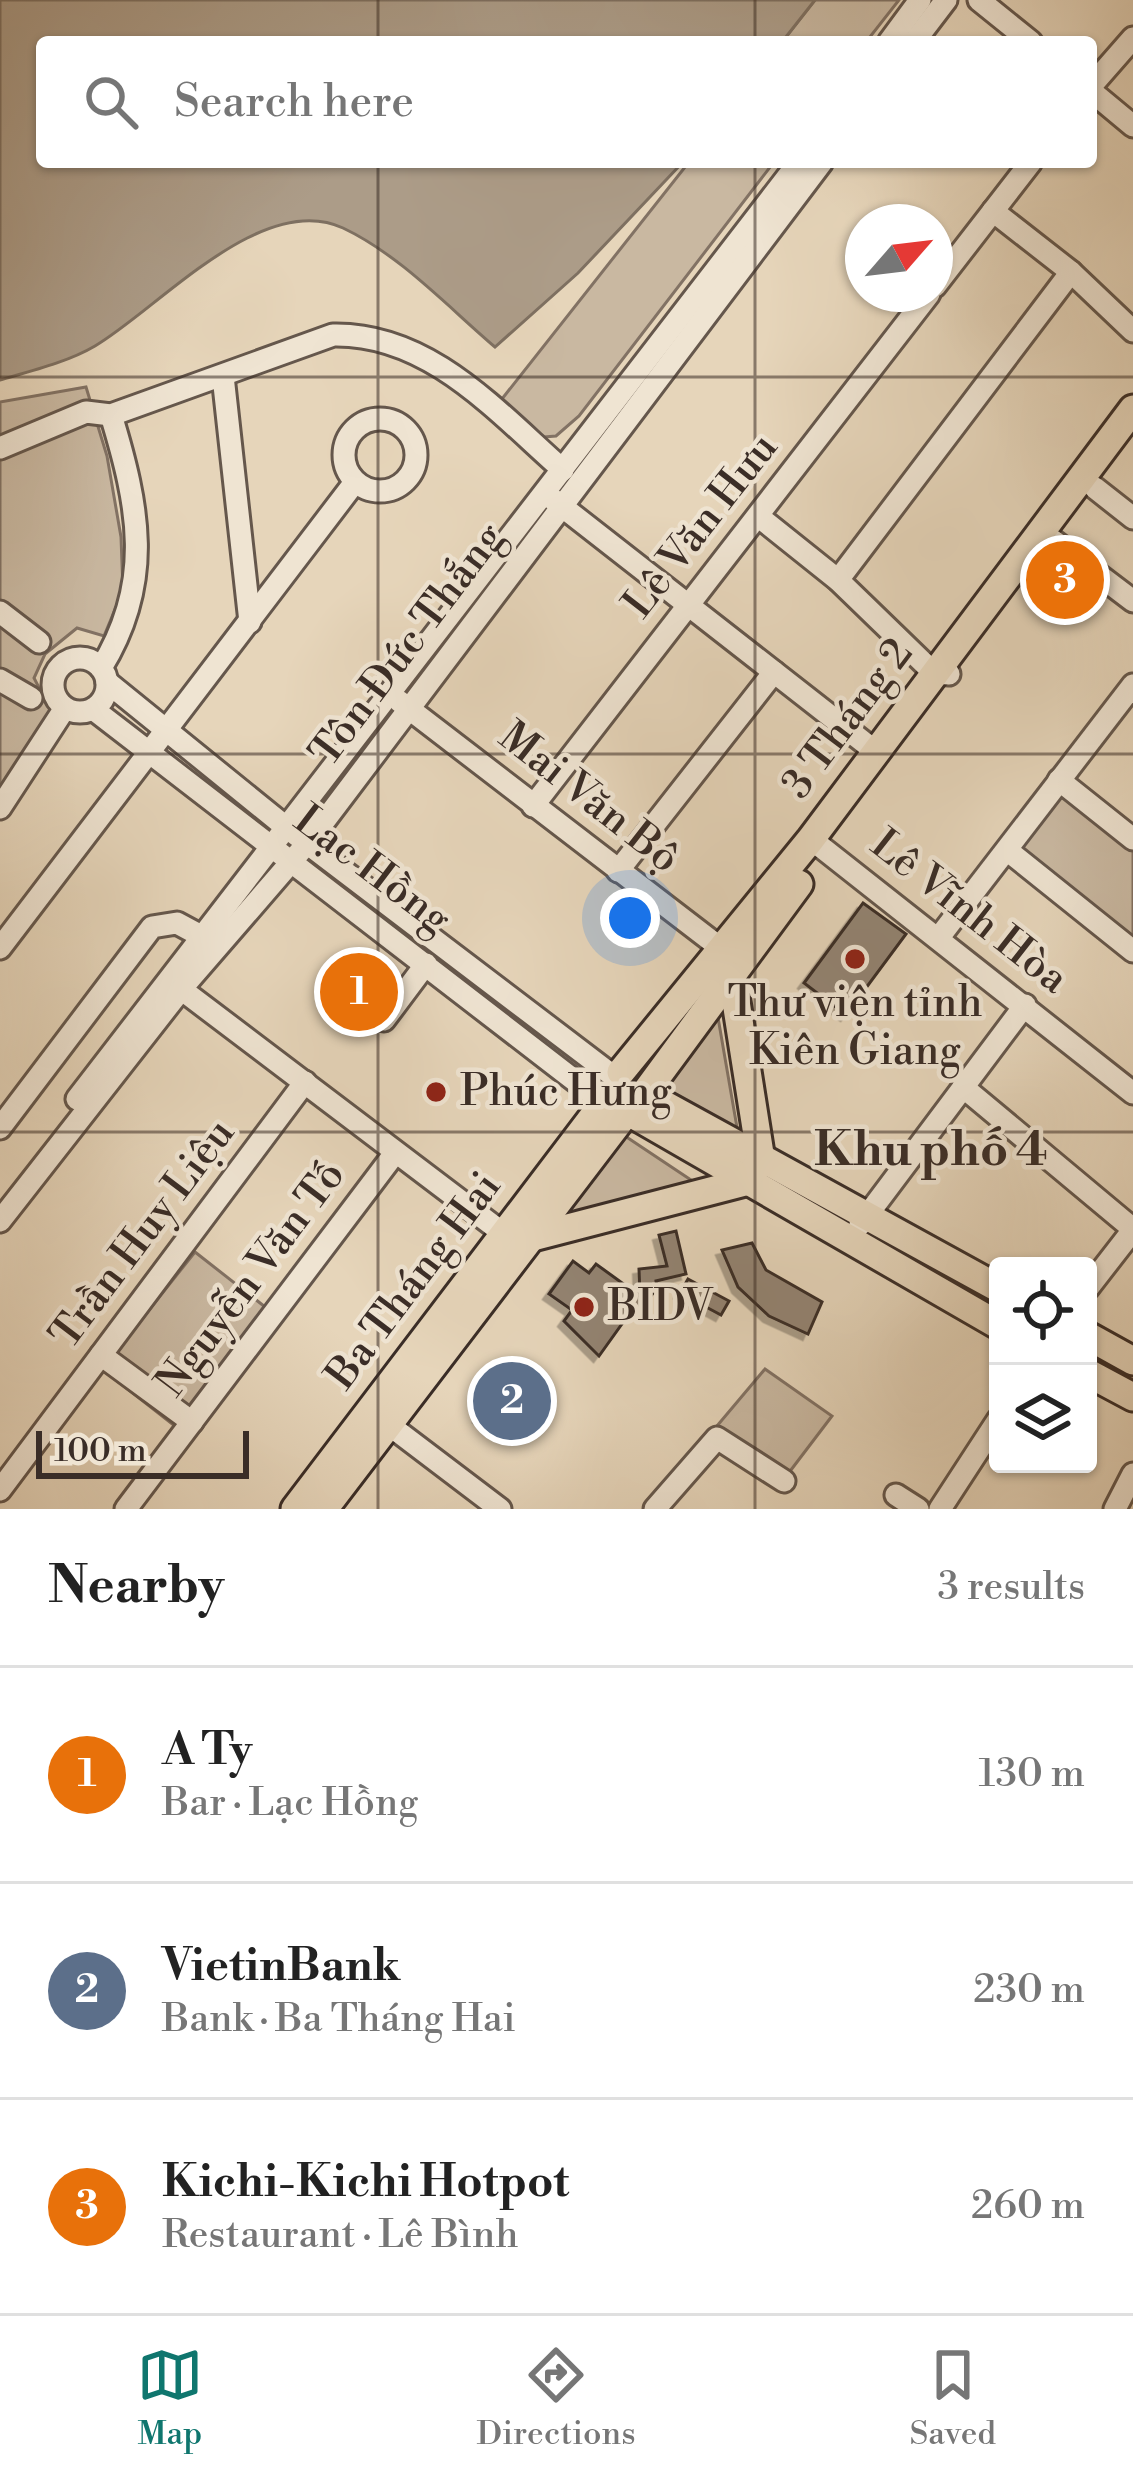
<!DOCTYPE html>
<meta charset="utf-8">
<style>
:root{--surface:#fff;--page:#f2f2f2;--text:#222;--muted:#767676;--line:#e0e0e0;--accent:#0f766e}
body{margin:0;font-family:"Libre Bodoni",serif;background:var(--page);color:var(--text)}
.controls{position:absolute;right:36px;bottom:36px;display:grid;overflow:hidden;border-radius:12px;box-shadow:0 3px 9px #0004}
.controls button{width:108px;height:108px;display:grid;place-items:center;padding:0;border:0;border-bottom:3px solid var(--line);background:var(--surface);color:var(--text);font:60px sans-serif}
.compass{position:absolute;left:845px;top:204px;width:108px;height:108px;border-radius:50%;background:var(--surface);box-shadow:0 3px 9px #0004;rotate:62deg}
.scale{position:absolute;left:36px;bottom:30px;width:213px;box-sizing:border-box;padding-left:12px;border:6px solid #3a2d27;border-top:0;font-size:33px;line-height:42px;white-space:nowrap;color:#3a2d27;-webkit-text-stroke:9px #efe4d2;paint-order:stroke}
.you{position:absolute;left:630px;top:918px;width:42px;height:42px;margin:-30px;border:9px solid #fff;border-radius:50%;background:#1a73e8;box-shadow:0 0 0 18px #1a73e833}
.badge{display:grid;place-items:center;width:78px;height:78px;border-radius:50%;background:var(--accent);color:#fff;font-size:39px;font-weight:700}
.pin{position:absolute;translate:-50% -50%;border:6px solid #fff;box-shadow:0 3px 12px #0006}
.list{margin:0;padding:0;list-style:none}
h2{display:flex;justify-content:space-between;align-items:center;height:156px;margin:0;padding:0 48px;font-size:51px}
h2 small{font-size:39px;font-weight:400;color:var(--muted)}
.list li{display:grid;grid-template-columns:78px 1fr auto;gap:36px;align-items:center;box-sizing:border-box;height:216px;padding:0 48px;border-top:3px solid var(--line)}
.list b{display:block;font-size:45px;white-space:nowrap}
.list p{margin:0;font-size:39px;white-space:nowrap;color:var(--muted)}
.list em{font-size:39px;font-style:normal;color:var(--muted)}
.icon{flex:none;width:66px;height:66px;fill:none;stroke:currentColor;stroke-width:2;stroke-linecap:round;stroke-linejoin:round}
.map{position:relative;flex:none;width:1133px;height:1509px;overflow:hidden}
.search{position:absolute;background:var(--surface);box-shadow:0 3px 9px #0004;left:36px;right:36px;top:36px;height:132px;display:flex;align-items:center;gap:30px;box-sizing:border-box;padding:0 42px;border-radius:12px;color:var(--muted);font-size:45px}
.sheet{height:804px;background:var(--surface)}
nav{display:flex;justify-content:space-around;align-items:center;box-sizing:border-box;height:168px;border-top:3px solid var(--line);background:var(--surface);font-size:33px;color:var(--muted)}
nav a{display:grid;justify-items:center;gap:6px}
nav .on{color:var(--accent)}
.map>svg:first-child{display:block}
.green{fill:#c9b8a1;stroke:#827264;stroke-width:3}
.water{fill:#ac9c88;stroke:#7e7061;stroke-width:3}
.building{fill:#938473;stroke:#3a2d27;stroke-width:3;filter:url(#shadow)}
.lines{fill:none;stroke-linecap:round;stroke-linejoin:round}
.minor-casing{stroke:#65574c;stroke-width:27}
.major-casing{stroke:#3a2d27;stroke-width:33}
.minor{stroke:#efe4d2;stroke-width:21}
.major{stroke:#e6d5ba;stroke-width:27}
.grid{fill:none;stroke:#3a2d27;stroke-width:3;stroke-opacity:0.55}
.poi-dot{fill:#8f2418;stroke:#efe4d2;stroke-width:4.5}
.labels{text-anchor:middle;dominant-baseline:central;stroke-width:9;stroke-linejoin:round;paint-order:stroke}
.street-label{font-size:42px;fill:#3a2d27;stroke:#efe4d2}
.poi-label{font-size:42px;fill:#3a2d27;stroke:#efe4d2;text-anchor:start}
.quarter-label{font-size:48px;font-weight:bold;fill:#3a2d27;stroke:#efe4d2}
</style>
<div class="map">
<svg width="1133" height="1509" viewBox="0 0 1133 1509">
<defs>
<filter id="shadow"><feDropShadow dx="-5.5" dy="5.5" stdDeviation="0" flood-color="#0004"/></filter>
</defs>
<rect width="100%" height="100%" fill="#e6d5ba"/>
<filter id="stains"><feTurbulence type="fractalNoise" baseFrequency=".00167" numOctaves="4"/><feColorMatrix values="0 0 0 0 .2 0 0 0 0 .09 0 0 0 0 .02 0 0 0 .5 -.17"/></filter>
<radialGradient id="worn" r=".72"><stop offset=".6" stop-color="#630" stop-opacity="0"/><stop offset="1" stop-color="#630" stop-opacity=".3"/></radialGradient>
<g class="green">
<path d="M815,0H899L866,42H782Z"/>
<path d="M689,162H774L579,416L556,436L544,437L498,404Z"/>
<path d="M86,387L107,456L121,537L123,590L104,636L77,628L45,654L34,678L52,713L0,793V402Z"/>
<path d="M1061,790L1133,849V950L1014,854Z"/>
<path d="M716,1006L739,1139L654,1090Z"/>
<path d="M625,1136L694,1182L555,1224Z"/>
<path d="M195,1252L269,1310L176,1427L102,1369Z"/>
<path d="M765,1369L832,1416L778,1487L711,1433Z"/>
</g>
<path class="water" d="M0,0H815L782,42H42V162H683L578,273L495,347C448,307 400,255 343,228C262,190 158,309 95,346C68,362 31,371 0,380Z"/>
<g class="building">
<path d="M863,903L906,934L846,1015L804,983Z"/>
<path d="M676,1231L686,1274L656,1281L657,1288L637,1314L632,1310L599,1356L564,1321L572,1310L549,1294L573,1261L589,1273L596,1264L640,1296L639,1269L667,1266L659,1235Z"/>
<path d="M752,1243L766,1270L822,1302L808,1334L769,1316L738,1287L722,1250Z"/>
<path d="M688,1279L729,1301L721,1315L680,1293Z"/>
<path d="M517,1367L540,1385L502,1435L479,1417Z"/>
</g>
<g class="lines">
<g class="minor-casing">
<g id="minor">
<path d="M979,0L1031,42"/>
<path d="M889,42L920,0"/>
<path d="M914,42L946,0"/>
<path d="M1091,86L1133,38"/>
<path d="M1091,91L1133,126"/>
<path d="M993,211L1071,272L1133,331"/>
<path d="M935,286L1031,162"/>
<path d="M223,376L250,622"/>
<circle cx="380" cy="455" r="36"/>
<path d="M0,448L86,412L111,415L333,335C429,333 496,411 563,470"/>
<path d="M1095,488L1133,518"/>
<path d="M550,497L875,751"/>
<path d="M758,516L838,580L934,673L949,674"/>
<path d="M1034,541H1054L1133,601"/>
<path d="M838,580L1071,272"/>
<path d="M0,612L39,642"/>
<circle cx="80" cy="685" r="27"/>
<path d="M101,668C154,582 139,507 111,415"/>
<path d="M0,680L31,698"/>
<path d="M107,682L287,828L612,1075"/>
<path d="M399,701L731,956"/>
<path d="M93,709L600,1100"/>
<path d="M1059,780L1133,839"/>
<path d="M533,806L929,294"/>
<path d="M0,808L65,708"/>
<path d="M811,839L1133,1093"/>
<path d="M1007,850L1133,951"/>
<path d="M618,871L774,672"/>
<path d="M940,936L1133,685"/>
<path d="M0,948L355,482"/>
<path d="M173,983L516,1243"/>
<path d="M384,1020L426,964"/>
<path d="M963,1087L1133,1229"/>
<path d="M77,1099L799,162"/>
<path d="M0,1128L152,927L177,923L203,937"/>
<path d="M0,1221L183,987L310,840L822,162"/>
<path d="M860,1225L1025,1005"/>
<path d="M1088,1288L1133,1230"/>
<path d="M101,1355L192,1422"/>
<path d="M380,1418L500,1509"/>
<path d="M0,1490L305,1082"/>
<path d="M896,1495L918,1509"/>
<path d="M126,1509L395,1153"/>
<path d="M655,1509L717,1438L784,1481"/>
<path d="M940,1509L998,1420"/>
<path d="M1115,1509L1133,1474"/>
</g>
</g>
<g class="major-casing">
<g id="major">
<path d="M621,1072L811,839L1133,409"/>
<path d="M645,1093L799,884"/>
<path d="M645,1094L998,1288"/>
<path d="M634,1115L998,1325"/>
<path d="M529,1238L745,1182L761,1160L732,976"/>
<path d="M1088,1336L1133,1361"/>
<path d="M1088,1373L1133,1397"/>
<path d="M295,1509L602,1105"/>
<path d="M324,1509L622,1118"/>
</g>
</g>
<use href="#minor" class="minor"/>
<use href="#major" class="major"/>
</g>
<path class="grid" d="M378,0V42M755,0V42M378,162V1509M755,162V1509M0,377H1133M0,754H1133M0,1132H1133"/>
<g class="poi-dot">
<circle cx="855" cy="959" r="12"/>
<circle cx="436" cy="1092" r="12"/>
<circle cx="584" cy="1307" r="12"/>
</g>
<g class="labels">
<g class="street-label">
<text transform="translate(701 526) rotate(-52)">Lê Văn Hưu</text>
<text transform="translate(408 645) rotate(-53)">Tôn Đức Thắng</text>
<text transform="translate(848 719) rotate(-53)">3 Tháng 2</text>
<text transform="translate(589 798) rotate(38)">Mai Văn Bộ</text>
<text transform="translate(372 870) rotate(37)">Lạc Hồng</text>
<text transform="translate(969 912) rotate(38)">Lê Vĩnh Hòa</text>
<text transform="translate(143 1234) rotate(-53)">Trần Huy Liệu</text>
<text transform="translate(251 1279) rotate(-53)">Nguyễn Văn Tố</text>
<text transform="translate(414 1281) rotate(-53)">Ba Tháng Hai</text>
</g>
<g class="poi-label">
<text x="855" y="1003" text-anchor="middle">Thư viện tỉnh<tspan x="855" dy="48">Kiên Giang</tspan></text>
<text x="460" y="1092">Phúc Hưng</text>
<text x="608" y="1307">BIDV</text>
</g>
<g class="quarter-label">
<text x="931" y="1151">Khu phố 4</text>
</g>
</g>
<rect width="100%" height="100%" filter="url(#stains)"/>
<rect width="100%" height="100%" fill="url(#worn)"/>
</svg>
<div class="controls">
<button><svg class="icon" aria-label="locate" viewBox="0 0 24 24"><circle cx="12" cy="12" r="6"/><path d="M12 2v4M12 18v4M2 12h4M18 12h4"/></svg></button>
<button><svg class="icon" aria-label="layers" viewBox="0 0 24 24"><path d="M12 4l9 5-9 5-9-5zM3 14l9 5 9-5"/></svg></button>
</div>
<svg class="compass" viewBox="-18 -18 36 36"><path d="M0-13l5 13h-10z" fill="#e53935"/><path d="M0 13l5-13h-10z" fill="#767676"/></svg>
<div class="scale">100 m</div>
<div class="you"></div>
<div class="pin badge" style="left:359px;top:992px;background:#e8710a">1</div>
<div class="pin badge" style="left:512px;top:1401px;background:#5c6f8a">2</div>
<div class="pin badge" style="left:1065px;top:580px;background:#e8710a">3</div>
<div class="search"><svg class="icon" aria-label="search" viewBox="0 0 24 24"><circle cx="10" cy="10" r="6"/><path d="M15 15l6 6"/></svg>Search here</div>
</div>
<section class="sheet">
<h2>Nearby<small>3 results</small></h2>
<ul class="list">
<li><span class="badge" style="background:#e8710a">1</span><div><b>A Ty</b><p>Bar · Lạc Hồng</p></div><em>130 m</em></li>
<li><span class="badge" style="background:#5c6f8a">2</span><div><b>VietinBank</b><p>Bank · Ba Tháng Hai</p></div><em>230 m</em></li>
<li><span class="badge" style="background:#e8710a">3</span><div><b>Kichi-Kichi Hotpot</b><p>Restaurant · Lê Bình</p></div><em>260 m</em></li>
</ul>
</section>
<nav>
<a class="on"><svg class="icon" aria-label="map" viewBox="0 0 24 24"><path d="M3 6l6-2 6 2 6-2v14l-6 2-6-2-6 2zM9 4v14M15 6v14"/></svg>Map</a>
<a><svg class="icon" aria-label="directions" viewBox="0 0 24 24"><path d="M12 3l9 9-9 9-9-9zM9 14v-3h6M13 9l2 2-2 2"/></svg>Directions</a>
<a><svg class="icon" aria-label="saved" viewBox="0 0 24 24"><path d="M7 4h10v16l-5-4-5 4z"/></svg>Saved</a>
</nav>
